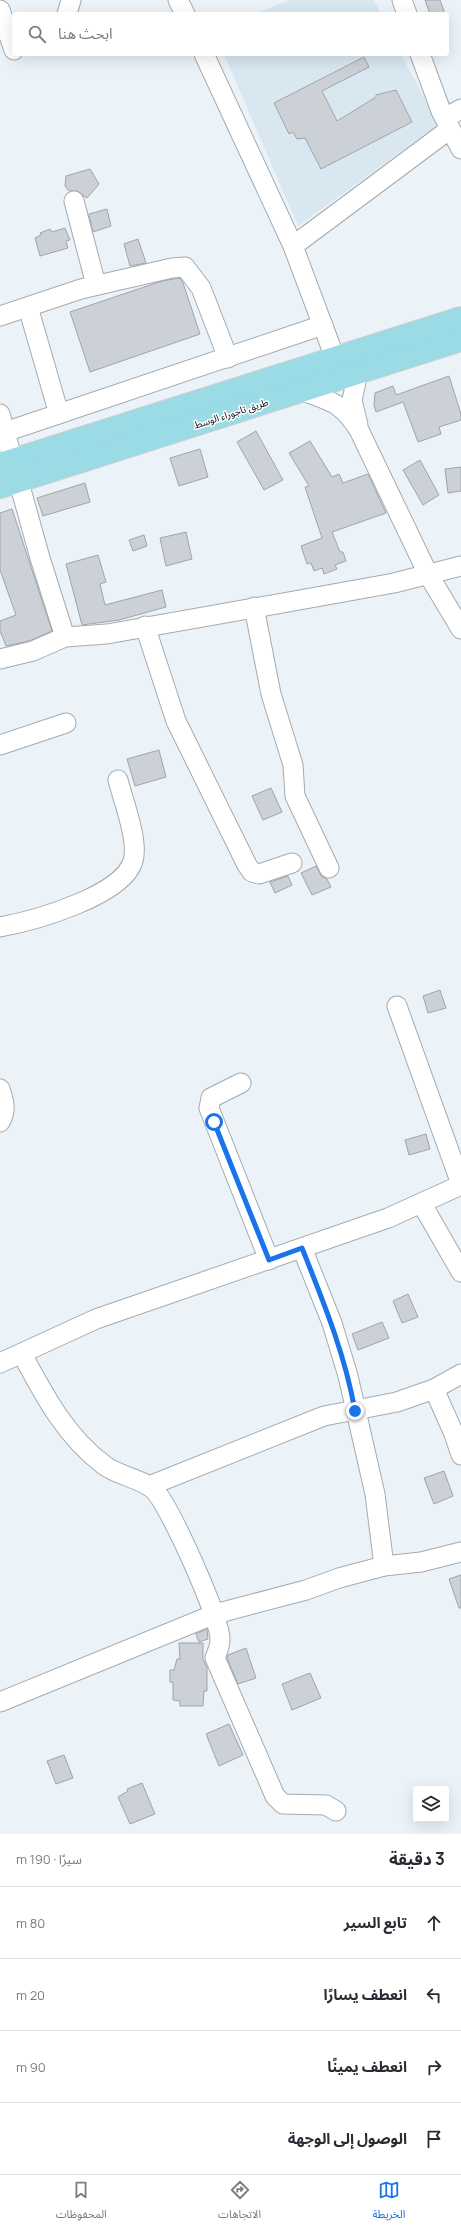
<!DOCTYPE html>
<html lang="ar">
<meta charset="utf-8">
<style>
:root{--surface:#fff;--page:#f2f2f3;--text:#2b2b33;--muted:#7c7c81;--line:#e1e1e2;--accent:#1a73e8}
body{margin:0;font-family:Manrope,"Noto Sans Arabic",sans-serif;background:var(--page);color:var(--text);direction:rtl}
.controls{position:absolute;right:12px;bottom:12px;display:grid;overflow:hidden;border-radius:4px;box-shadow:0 4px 16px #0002}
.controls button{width:36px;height:36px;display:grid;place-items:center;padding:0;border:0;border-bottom:1px solid var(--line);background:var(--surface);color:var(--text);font:20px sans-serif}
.stop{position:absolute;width:12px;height:12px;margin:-9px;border:3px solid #1a73e8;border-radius:50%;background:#fff}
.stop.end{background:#1a73e8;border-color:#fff;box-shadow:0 1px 4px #0008}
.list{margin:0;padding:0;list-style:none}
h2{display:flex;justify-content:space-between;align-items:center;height:52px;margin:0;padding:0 16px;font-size:17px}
h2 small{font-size:13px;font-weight:400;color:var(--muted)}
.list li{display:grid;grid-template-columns:26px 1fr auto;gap:12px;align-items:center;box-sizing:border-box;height:72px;padding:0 16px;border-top:1px solid var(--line)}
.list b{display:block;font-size:15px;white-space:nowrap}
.list em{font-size:13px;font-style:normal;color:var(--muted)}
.icon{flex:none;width:22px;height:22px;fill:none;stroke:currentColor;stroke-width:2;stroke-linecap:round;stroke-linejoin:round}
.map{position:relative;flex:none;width:461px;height:1834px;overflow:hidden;direction:ltr}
.search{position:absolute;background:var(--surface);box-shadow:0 4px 16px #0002;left:12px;right:12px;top:12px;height:44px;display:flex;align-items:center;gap:10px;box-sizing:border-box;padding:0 14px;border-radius:4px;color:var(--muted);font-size:15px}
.sheet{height:340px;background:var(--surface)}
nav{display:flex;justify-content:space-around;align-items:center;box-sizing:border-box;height:56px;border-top:1px solid var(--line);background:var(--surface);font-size:11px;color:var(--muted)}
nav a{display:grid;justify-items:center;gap:2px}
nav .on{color:var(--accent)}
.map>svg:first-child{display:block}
.built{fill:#d9e7f1}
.building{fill:#ccd0d7;stroke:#a1a4ab}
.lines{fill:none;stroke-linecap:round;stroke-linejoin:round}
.minor-casing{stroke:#a4abb0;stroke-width:21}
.major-casing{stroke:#cfcfd0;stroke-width:24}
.minor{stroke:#fff;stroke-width:19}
.major{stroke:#9adbe6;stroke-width:22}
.route{stroke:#1a73e8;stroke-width:5}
.labels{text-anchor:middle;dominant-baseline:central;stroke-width:3;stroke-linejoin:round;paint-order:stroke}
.street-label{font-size:10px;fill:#0e1112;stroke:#fff}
</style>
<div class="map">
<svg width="461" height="1834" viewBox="0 0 461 1834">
<rect width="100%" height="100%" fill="#ebf2f8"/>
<g class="built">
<path d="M289,0H374L381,14H255Z"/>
<path d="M224,54H401L438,125L298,226Z"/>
</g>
<g class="building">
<path d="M425,0H440L445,14H430Z"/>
<path d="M364,57L369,67L322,91L337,121L376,97V95L396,90L412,122L321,169L305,138L297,139L293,132L289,134L274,103Z"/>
<path d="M90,169L99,184L87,198L77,191H69L65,186L66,176Z"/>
<path d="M107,209L111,226L93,232L89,214Z"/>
<path d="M65,228L70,240L66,241L68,248L40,256L35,238L41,235L40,233L50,229L52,232Z"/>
<path d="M138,239L146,263L130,266L124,244Z"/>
<path d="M180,278L183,283L200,334L90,372L70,312L162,281Z"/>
<path d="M449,376L461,414V420L439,427L441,434L418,442L403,402L376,412L374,405L375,393L393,386L396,395Z"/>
<path d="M256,431L283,480L264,490L237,442Z"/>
<path d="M310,441L332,477L339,474L343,483L368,474L386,513L332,532L340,552H343L346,561L335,565L337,569L324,574L322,568L314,571L311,563L307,564L301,546L322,538L305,487L309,486L289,453Z"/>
<path d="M200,449L208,477L179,486L170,458Z"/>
<path d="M420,460L439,495L423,505L403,470Z"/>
<path d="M461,467V491L448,493L445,469Z"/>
<path d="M85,483L90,502L43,516L37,498Z"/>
<path d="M12,509L52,631L29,641L6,646L0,631V621L16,615L0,570V513Z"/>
<path d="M186,532L192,559L166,566L160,538Z"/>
<path d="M144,535L147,546L133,551L129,540Z"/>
<path d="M98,555L106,582L100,584L105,605L162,590L166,607L119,620L82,625L66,564Z"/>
<path d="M159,750L166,777L135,786L127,759Z"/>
<path d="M271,788L282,812L263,820L252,796Z"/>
<path d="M316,866L322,877L327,879L331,887L312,895L301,873Z"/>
<path d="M288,876L292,885L275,893L270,882Z"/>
<path d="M440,990L446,1008L428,1013L423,996Z"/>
<path d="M426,1134L430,1149L409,1155L405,1140Z"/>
<path d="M408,1294L418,1317L402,1323L393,1301Z"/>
<path d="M382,1322L389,1338L358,1350L352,1334Z"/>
<path d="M444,1471L453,1496L434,1504L424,1478Z"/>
<path d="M461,1575V1608H459L449,1579Z"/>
<path d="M207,1629L208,1639L199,1642L196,1634Z"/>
<path d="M179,1643H203V1659L207,1668V1691H204L203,1706H180V1701L173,1700V1682H170V1670H174L177,1659H180Z"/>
<path d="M246,1648L256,1678L238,1684L227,1658L228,1655Z"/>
<path d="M310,1673L321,1698L292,1710L282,1684Z"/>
<path d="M229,1724L243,1755L219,1766L206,1734Z"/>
<path d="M64,1755L73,1778L56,1784L47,1761Z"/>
<path d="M142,1783L155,1814L130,1824L118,1797L128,1791L127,1789Z"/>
</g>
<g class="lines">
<g class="minor-casing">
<g id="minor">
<path d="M178,0L185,14"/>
<path d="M402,0L407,14"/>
<path d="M0,10L14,50"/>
<path d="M67,14L71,0"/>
<path d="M204,54L293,246"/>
<path d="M420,54L441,111L461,149"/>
<path d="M445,118L461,109"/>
<path d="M74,201L96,285"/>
<path d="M28,307L59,414"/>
<path d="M0,316L81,289L172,268L185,267L201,288L228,358"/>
<path d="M335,358L293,246L450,129"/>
<path d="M303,391C332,402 341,402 359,430L428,574L461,629"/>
<path d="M0,414L40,558L65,637"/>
<path d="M358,425L352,400L358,373"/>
<path d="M5,432L323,325"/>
<path d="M254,607L271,694L293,765L295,796L329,868"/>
<path d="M145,626L176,721L247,865L252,872L259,874L292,863"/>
<path d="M0,659L33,651L65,637L107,634L294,601L394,583L461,566"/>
<path d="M0,745L66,723"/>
<path d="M0,927C33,921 123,896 133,861C139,841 123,800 118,780"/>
<path d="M397,1006L461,1184"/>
<path d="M241,1083L211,1098L209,1108L269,1260"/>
<path d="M0,1089C4,1101 7,1110 0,1122"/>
<path d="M422,1204L461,1272"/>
<path d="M302,1248L332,1323L348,1376L375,1494L384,1566"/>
<path d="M22,1354C44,1395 66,1437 104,1465C118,1476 144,1479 155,1491C170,1507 221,1619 220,1640C220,1646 217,1653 215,1658L275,1796L283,1804L326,1805L336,1811"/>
<path d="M0,1363L96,1319L388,1218L461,1185"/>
<path d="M434,1389L454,1434L461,1455"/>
<path d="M149,1486L324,1416L397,1402L434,1389L461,1374"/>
<path d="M0,1702L215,1614L306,1590L339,1578L384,1566L421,1562L461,1552"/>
</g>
</g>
<g class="major-casing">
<g id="major">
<path d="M0,464L461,318"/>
<path d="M0,487L461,340"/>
</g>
</g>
<use href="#minor" class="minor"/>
<use href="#major" class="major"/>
</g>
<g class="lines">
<path class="route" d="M214,1122L269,1260L302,1248C323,1301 345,1354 355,1411"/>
</g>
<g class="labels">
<g class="street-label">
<text transform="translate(231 413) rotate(-18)">طريق تاجوراء الوسط</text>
</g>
</g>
</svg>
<div class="controls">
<button><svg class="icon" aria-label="layers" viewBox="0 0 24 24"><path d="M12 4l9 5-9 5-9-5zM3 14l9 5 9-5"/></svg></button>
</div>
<div class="stop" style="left:214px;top:1122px"></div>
<div class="stop end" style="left:355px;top:1411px"></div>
<div class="search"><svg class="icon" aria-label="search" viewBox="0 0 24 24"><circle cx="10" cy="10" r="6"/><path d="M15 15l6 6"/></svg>ابحث هنا</div>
</div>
<section class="sheet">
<h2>3 دقيقة<small>سيرًا · 190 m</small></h2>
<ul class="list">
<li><svg class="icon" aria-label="ahead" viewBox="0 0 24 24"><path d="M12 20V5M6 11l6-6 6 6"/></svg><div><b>تابع السير</b></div><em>80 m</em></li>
<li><svg class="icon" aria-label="left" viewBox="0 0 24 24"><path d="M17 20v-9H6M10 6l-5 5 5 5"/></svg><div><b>انعطف يسارًا</b></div><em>20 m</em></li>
<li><svg class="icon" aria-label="right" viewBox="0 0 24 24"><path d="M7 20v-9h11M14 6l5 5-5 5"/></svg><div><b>انعطف يمينًا</b></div><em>90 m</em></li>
<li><svg class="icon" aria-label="arrive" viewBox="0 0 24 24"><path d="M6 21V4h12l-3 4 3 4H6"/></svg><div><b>الوصول إلى الوجهة</b></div></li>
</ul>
</section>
<nav>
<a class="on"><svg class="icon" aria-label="map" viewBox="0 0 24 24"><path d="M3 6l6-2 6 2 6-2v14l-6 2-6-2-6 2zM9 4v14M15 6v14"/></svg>الخريطة</a>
<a><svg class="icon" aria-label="directions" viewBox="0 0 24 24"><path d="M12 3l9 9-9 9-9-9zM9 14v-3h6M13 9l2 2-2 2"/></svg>الاتجاهات</a>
<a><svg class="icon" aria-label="saved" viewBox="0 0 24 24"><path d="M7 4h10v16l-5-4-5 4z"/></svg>المحفوظات</a>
</nav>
